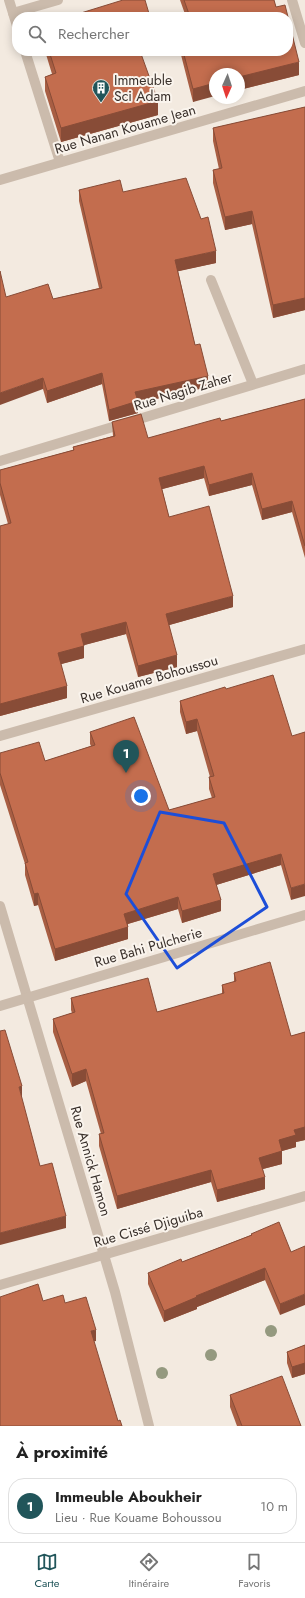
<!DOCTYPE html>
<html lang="fr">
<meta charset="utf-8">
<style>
:root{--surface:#fff;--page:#f6f6f6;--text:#222;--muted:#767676;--line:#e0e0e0;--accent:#21555a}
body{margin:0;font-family:Jost,sans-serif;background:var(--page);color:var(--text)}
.compass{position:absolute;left:209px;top:68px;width:36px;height:36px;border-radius:50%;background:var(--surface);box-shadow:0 2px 10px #0003;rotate:183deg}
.you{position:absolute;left:141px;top:796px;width:14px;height:14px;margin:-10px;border:3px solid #fff;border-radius:50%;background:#1a73e8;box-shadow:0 0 0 6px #1a73e833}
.badge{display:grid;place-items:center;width:26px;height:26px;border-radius:50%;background:var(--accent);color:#fff;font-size:13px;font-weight:700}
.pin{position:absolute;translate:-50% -33px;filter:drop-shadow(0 1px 2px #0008)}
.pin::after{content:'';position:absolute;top:21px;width:14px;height:12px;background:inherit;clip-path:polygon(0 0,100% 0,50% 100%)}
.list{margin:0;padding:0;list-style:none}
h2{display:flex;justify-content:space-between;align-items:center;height:52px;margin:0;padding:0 16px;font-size:17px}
h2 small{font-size:13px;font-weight:400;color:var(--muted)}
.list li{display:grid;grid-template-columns:26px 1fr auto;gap:12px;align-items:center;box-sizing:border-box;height:56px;margin:0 8px 8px;padding:0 8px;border:1px solid var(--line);border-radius:16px}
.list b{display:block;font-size:15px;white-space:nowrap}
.list p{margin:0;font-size:13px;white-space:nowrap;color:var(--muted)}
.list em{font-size:13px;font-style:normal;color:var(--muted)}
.icon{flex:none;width:22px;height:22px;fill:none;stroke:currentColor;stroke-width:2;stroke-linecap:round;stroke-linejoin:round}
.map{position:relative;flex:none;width:305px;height:1426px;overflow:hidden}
.search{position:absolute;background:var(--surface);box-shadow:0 2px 10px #0003;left:12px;right:12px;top:12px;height:44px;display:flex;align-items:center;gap:10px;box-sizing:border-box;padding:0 14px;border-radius:16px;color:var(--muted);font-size:15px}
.sheet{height:116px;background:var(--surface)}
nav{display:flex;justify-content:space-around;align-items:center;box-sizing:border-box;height:56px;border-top:1px solid var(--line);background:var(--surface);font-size:11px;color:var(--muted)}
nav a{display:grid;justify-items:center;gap:2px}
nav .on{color:var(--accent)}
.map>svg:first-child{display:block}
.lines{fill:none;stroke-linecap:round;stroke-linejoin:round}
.lane{stroke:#cbbbac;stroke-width:10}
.street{stroke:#cbbbac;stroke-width:10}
.tree{fill:#94997f}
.wall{fill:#a85e43}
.shaded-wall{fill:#884c37}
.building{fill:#c36d4e;stroke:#884c37}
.marked{fill:none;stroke:#1d4ed8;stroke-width:3;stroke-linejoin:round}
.labels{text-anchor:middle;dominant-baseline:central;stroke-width:4;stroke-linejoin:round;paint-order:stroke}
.poi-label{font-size:14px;fill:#39302b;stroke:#faf4ed;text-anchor:start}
.street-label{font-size:14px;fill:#39302b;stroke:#faf4ed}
</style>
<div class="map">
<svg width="305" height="1426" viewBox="0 0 305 1426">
<rect width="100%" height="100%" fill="#f3eae0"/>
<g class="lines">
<g class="lane">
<path d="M13,13L58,0"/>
<path d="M211,280L253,384"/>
</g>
<g class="street">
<path d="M9,0L17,26"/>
<path d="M292,0L305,43"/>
<path d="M25,51L60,162"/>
<path d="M0,180L305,91"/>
<path d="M0,461L305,369"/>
<path d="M0,736L305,649"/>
<path d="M0,906L115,1292L149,1426"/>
<path d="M0,1006L305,915"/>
<path d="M0,1285L305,1196"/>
</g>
</g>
<g class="tree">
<circle cx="271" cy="1331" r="6"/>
<circle cx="211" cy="1355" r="6"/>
<circle cx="162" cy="1373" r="6"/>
</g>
<g class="wall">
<path d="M180,0H274L276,7L288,17H186Z"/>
<path d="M45,51H140L158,115L61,142L45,91V77L52,74Z"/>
<path d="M180,51H288L299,75L239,90V74L193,102Z"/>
<path d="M305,107V310L273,318L252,224L225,230L213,183V170L219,169L213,141V128Z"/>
<path d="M79,190L123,192L216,263L178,271L195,345L208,387L138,403V413L109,421L102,384L47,403L43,389L6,297L53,299L99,288L79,201Z"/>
<path d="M305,399V558L292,512L262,520L252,485L209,496L204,478L162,489L169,517L233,607L169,625L177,667L138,677L126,634L84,645V658L61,664L67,698L0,716V526L8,524L0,495V470L73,450V447L113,436L112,422L148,438L221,421Z"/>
<path d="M226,689L292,736L291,900L281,865L216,885L221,911L182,923L178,909L128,924V939L55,961L38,905L34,906L25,875V864L0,785V753L45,761L91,746L90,744V732L169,810L212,798L209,789V777H210L197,731L186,734L180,712V701Z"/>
<path d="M234,973L291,1036L305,1032V1140L296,1142V1147L282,1151V1164L263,1169L265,1189L217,1202L211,1182L117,1209L99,1146V1134H101L86,1081L72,1087L53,1032V1019L72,1013L71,1010V998L157,1012L222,994V985L234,982Z"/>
<path d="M251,1234L291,1252L280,1315L265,1280L197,1307V1309L164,1322L148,1284V1273L182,1262L251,1235Z"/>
<path d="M305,1345V1374L292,1378L287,1363V1352Z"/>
<path d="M230,1395L301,1426H237L230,1407Z"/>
</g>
<g class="shaded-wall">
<path d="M299,62V75L239,90V77Z"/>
<path d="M215,83V96L193,102V89Z"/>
<path d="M158,101V115L61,142V128Z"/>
<path d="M252,211V224L225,230V217Z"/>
<path d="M216,251V263L175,272V260Z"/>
<path d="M305,298V310L273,318V305Z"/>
<path d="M102,373V384L47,403V391Z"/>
<path d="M208,376V387L138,403V413L109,421V410L135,392Z"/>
<path d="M43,378V389L0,405V393Z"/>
<path d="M204,466V478L159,490V478Z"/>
<path d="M252,473V485L209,496V485Z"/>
<path d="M292,501V512L262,520V509Z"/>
<path d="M233,596V607L166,626V614Z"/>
<path d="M126,622V634L81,646V634Z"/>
<path d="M84,646V658L58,665V653Z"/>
<path d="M177,655V667L138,677V666Z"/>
<path d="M67,686V698L0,716V704Z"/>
<path d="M197,719V731L186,734V722Z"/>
<path d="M281,854V865L213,886V874Z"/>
<path d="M305,884V896L291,900V888Z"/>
<path d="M38,893V905L34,906V894Z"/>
<path d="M178,897V909L124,925V914Z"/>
<path d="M221,900V911L182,923V911Z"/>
<path d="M128,927V939L55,961V949Z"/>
<path d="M86,1069V1081L72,1087V1074Z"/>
<path d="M22,1086V1099L19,1087Z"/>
<path d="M305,1127V1140L296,1142V1147L282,1151V1164L259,1170V1158L279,1140L294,1130Z"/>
<path d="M211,1170V1182L117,1209V1196Z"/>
<path d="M265,1177V1189L217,1202V1190Z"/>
<path d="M66,1216V1228L0,1245V1233Z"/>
<path d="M265,1268V1280L197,1307V1309L164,1322V1311L196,1296Z"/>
<path d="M305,1294V1305L280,1315V1304Z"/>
<path d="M96,1330V1341L91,1342V1331Z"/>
<path d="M305,1363V1374L292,1378V1367Z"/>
</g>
<g class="building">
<path d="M123,0H145L150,17H68Z"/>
<path d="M184,0H274L276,7L285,5L288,17H190Z"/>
<path d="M288,18L299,62L239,77V74H215V83L193,89L183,51H288Z"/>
<path d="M49,51H140L158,101L61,128L45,77L56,73Z"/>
<path d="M305,107V298L273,305L252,211L225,217L213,170L222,168L213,128Z"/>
<path d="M186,178L201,219L208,217L216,251L175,260L195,345L200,344L208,376L135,392L138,401L109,410L102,373L47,391L43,378L0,393V271L6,297L48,284L53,299L102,288L79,190L120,180L123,192Z"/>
<path d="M305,399V546L292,501L262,509L252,473L209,485L204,466L159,478L169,517L209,506L233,596L166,614L177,655L138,666L126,622L81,634L84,646L58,653L67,686L0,704V526L11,523L0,483V470L74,450L73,447L115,436L112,422L141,414L148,438L220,418L221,421Z"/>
<path d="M273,675L292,736L305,732V884L291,888L281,854L213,874L221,900L182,911L178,897L124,914L128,927L55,949L38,893L34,894L25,863L28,862L0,773V753L39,742L45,761L95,745L90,732L134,717L169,810L215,797L209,777L214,776L197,719L186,722L180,701L225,687L226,689Z"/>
<path d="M270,962L291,1036L305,1032V1127L294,1130L296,1135L279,1140L282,1151L259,1158L265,1177L217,1190L211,1170L117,1196L99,1134L104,1133L86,1069L72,1074L53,1019L75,1012L71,998L148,978L157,1012L224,993L222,985L236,981L234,973Z"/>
<path d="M5,1030L22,1086L19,1087L40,1166L52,1163L66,1216L0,1233V1031Z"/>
<path d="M279,1222L291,1252L305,1246V1294L280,1304L265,1268L196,1296L197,1297L164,1311L148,1273L181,1259L182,1262L252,1235L251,1234Z"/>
<path d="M38,1284L43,1301L63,1295L65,1303L86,1297L96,1330L91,1331L118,1421L120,1420L122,1426H0V1297Z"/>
<path d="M305,1345V1363L292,1367L287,1352Z"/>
<path d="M282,1376L301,1426H242L230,1395Z"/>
</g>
<path class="marked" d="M160,812L224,823L267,907L177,968L126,894Z"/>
<defs>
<g id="building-pin" transform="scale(0.9)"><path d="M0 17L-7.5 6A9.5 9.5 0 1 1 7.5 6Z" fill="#21555a" stroke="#faf4ed"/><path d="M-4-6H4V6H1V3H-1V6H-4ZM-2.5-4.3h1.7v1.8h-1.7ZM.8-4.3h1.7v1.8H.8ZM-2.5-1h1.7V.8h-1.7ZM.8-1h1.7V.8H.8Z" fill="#fff"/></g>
</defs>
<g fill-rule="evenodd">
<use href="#building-pin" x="101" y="88"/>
</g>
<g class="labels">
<g class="poi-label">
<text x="114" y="80">Immeuble<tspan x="114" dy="16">Sci Adam</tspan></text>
</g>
<g class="street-label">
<text transform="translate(125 129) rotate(-16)">Rue Nanan Kouame Jean</text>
<text transform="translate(183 391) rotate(-17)">Rue Nagib Zaher</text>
<text transform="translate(149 679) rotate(-16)">Rue Kouame Bohoussou</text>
<text transform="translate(148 947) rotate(-16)">Rue Bahi Pulcherie</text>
<text transform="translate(91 1161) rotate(74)">Rue Annick Hamon</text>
<text transform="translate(148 1227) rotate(-16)">Rue Cissé Djiguiba</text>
</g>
</g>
</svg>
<svg class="compass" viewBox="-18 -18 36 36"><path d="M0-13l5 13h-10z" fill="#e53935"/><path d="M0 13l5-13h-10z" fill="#767676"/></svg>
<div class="you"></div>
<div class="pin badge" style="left:126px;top:773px">1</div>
<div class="search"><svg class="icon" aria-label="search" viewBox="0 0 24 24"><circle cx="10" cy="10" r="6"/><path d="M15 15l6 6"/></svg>Rechercher</div>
</div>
<section class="sheet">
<h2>À proximité<small></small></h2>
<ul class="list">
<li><span class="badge">1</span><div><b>Immeuble Aboukheir</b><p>Lieu · Rue Kouame Bohoussou</p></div><em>10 m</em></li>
</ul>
</section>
<nav>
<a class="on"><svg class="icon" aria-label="map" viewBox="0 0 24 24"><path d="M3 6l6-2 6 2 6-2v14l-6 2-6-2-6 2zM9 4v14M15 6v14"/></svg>Carte</a>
<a><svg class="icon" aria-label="directions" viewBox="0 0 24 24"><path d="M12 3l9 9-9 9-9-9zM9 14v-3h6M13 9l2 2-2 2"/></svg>Itinéraire</a>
<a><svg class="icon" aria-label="saved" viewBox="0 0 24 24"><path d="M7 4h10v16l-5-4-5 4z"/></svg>Favoris</a>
</nav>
